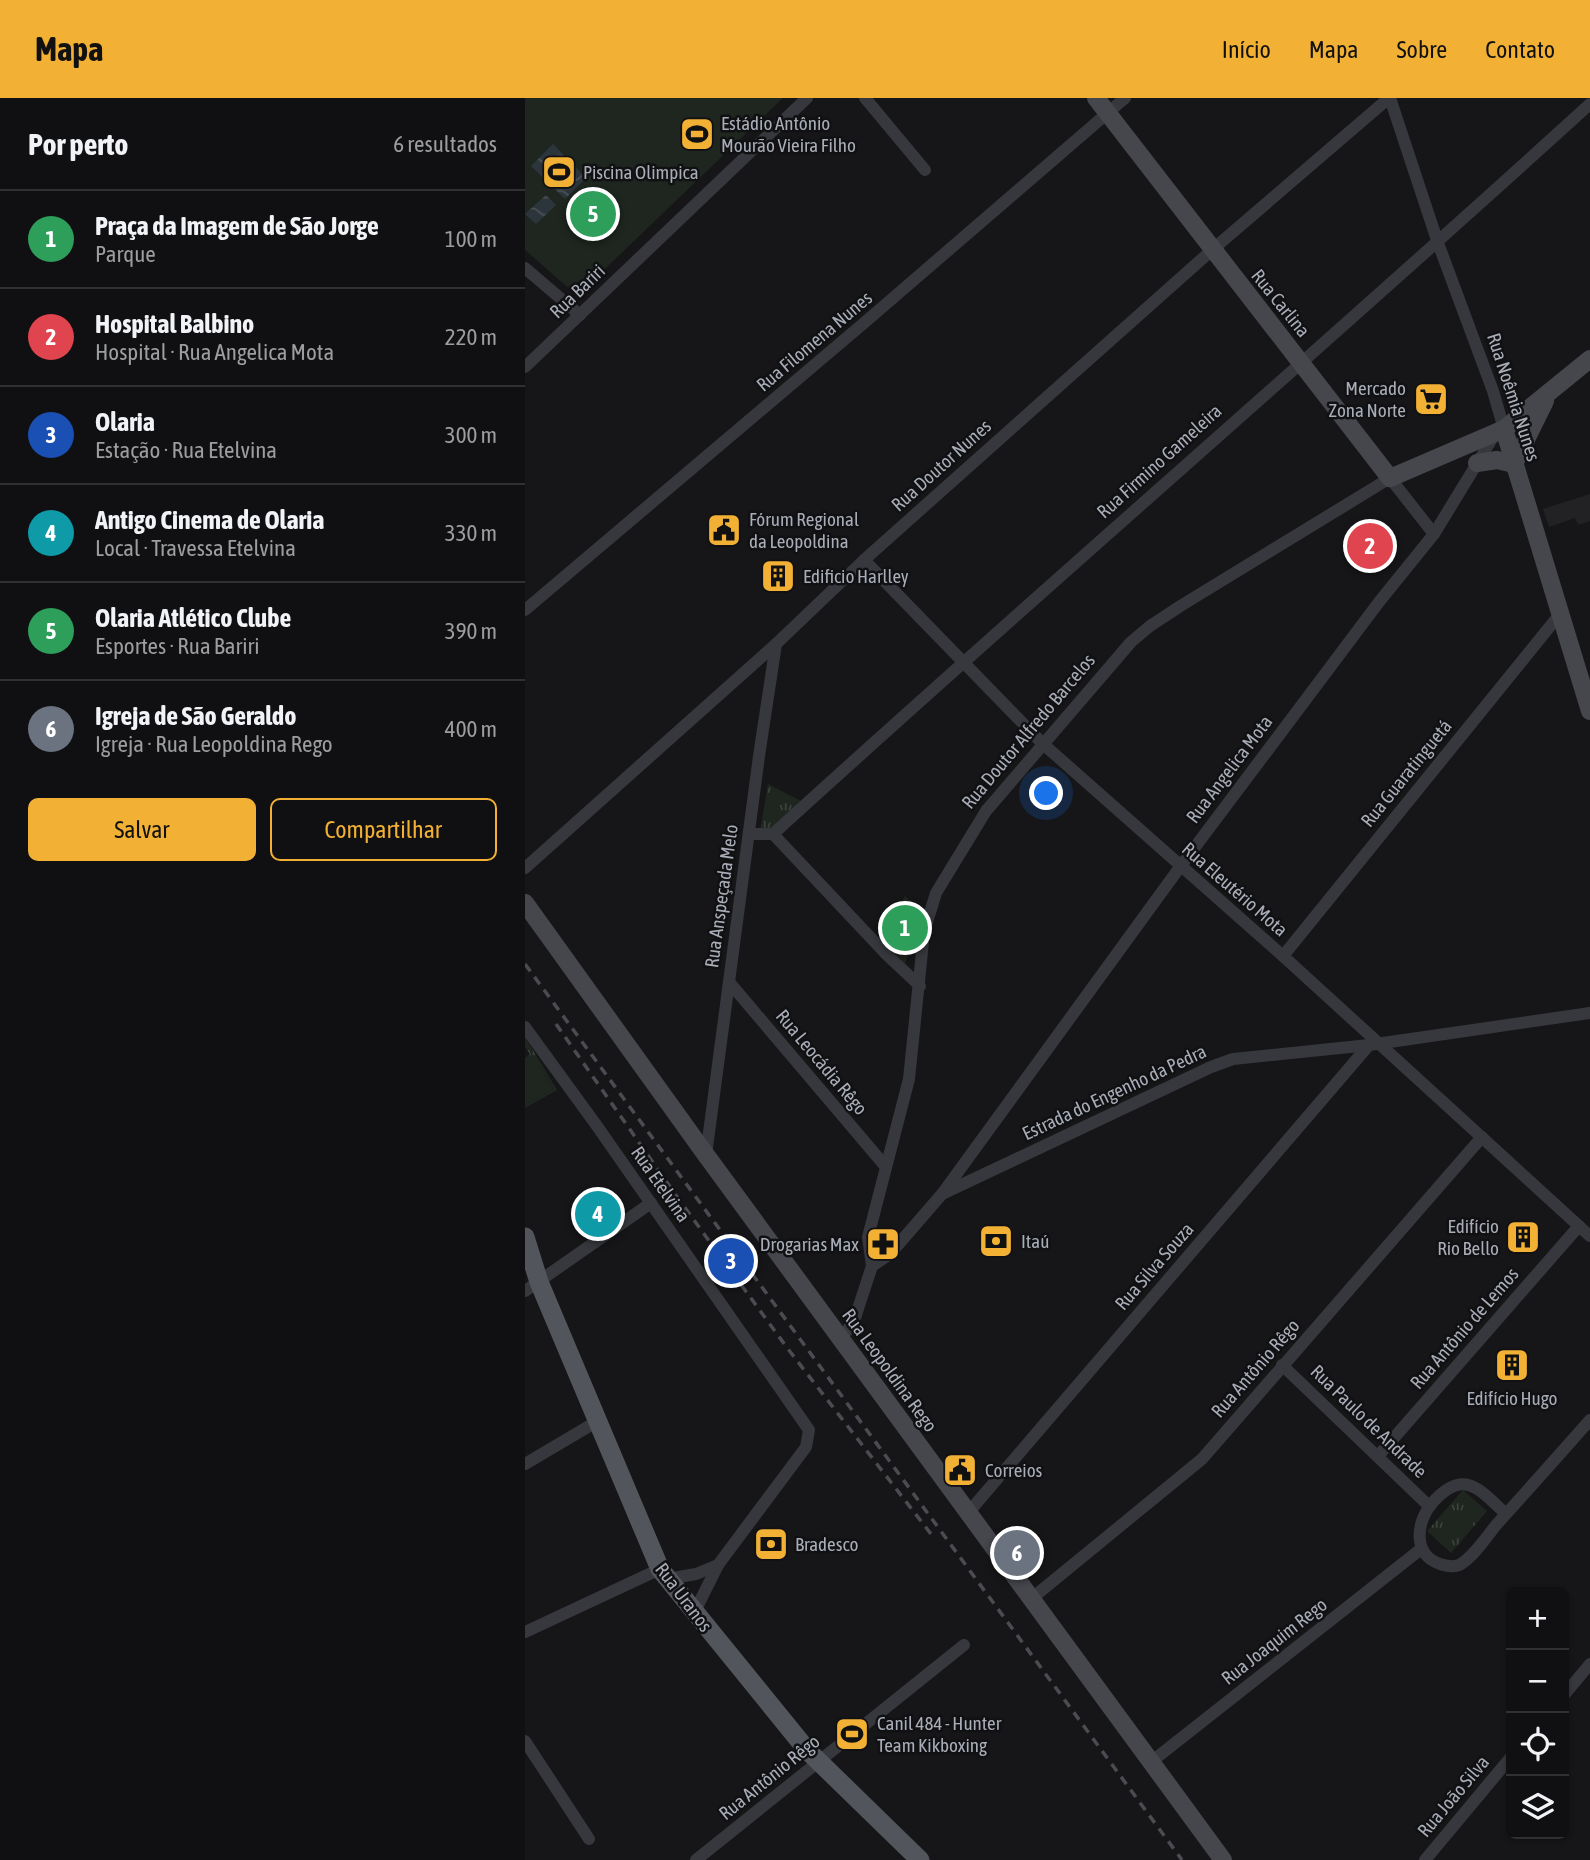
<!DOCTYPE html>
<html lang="pt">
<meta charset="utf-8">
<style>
:root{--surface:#101012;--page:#19191b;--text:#f1f3f6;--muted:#9c9d9f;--line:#303032;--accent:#f2b134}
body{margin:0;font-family:"Asap Condensed",sans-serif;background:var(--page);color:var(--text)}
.controls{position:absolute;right:21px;bottom:21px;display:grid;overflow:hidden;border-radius:10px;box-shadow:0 2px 5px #0004}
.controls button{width:63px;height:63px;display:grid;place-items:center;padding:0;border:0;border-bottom:2px solid var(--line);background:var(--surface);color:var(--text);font:35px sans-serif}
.you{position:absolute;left:522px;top:696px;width:24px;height:24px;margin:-18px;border:5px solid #fff;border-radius:50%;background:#1a73e8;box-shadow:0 0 0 10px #1a73e833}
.badge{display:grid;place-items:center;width:46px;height:46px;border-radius:50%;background:var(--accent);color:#fff;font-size:23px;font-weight:700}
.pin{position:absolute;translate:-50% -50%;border:4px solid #fff;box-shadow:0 2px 7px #0006}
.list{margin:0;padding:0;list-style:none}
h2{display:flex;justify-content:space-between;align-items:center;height:91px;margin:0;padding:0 28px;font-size:30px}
h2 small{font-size:23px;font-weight:400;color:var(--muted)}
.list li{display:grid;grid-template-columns:46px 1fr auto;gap:21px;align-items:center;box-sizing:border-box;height:98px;padding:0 28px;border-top:2px solid var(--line)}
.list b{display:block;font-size:26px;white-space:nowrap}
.list p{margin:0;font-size:23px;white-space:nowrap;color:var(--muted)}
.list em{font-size:23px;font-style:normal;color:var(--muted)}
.actions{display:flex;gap:14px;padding:21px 28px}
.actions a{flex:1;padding:16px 0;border:2px solid var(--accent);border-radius:10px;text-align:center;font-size:24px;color:var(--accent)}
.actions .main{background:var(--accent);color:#111}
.icon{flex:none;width:38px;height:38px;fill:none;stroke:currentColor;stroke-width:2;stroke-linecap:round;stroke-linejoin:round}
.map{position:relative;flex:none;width:1065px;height:1762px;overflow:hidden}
header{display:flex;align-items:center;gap:42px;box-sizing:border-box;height:98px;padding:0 35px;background:var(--accent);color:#111}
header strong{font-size:33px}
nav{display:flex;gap:38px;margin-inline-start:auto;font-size:24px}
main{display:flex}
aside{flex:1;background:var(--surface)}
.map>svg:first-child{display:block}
.built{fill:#222225}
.grass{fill:url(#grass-tufts)}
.garden{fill:#1e261f}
.water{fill:url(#water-waves)}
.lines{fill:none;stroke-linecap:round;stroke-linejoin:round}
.street{stroke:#37383d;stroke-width:12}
.secondary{stroke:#45474d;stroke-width:18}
.primary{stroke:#53555c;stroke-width:19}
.rail{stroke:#4a4c52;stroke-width:3.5;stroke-dasharray:9 7;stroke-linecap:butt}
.labels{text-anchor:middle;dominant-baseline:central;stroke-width:5;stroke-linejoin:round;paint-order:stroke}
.poi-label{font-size:19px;fill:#a8adb8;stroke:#111113;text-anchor:start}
.street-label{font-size:19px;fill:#a8adb8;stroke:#111113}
</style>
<header>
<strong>Mapa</strong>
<nav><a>Início</a><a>Mapa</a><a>Sobre</a><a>Contato</a></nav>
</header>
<main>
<aside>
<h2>Por perto<small>6 resultados</small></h2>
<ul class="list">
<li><span class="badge" style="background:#2e9e5b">1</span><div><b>Praça da Imagem de São Jorge</b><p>Parque</p></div><em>100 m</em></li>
<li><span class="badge" style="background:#e0444e">2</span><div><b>Hospital Balbino</b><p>Hospital · Rua Angelica Mota</p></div><em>220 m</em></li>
<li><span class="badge" style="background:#1a4fb4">3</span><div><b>Olaria</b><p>Estação · Rua Etelvina</p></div><em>300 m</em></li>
<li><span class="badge" style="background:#0f9aa8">4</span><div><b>Antigo Cinema de Olaria</b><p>Local · Travessa Etelvina</p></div><em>330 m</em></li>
<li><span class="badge" style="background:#2e9e5b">5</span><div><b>Olaria Atlético Clube</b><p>Esportes · Rua Bariri</p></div><em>390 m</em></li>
<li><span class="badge" style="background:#6b7280">6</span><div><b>Igreja de São Geraldo</b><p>Igreja · Rua Leopoldina Rego</p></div><em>400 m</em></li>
</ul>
<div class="actions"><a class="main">Salvar</a><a>Compartilhar</a></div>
</aside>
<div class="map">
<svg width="1065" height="1762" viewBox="0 0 1065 1762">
<defs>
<pattern id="grass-tufts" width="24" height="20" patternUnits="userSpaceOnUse" patternTransform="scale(1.75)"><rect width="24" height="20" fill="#1e261f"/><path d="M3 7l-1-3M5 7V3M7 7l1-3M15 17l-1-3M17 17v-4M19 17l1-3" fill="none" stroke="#3c433d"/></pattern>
<pattern id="water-waves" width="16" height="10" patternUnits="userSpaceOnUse" patternTransform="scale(1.75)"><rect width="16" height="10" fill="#2c353c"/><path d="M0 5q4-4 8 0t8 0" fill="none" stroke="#485056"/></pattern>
</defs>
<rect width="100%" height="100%" fill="#161618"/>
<path class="built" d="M1065,396V423L1053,427L1050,420L1024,429L1018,411Z"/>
<g class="grass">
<path d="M243,686L276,703L244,732L237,731L236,728Z"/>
<path d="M380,798L398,816L380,866L358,846Z"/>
<path d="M0,939L32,992L0,1010V1007L28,991L15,969L0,978V960L5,956L0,949Z"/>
<path d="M938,1392L962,1413L926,1455L902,1433Z"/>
</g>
<g class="garden">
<path d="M0,0H258L59,191L51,194L41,188L0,152Z"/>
<path d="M15,969L28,991L0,1007V978Z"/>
</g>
<g class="water">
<path d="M28,46L61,80L40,101L6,68Z"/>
<path d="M21,97L31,107L11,126L0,116Z"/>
</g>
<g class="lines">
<g class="street">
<path d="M340,0L400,72"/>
<path d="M865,0L913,145L968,293L979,331"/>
<path d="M0,170L55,217"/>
<path d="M0,269L282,0"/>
<path d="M339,462L517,645L758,858L1065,1138"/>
<path d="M0,512L339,225L600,0"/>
<path d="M224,736H248C518,490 795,252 1065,6"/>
<path d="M248,736L362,857L395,888"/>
<path d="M0,770L251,546L339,462L514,306L687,152L864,0"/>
<path d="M758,858L1035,516"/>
<path d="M204,884L361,1069"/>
<path d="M0,929L72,1028L284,1332L281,1349L193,1467L169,1515"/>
<path d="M181,1057L234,658L251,546"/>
<path d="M417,1096L655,769L854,504L909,436L970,336"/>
<path d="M347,1168L343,1139L384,981L399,834L411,795L461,713L606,544L625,528L657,507L865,380L909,436"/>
<path d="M0,1193L126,1105"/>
<path d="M315,1239L322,1233L330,1220L347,1168L365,1156L417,1096L686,969L708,961L844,947L1065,915"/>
<path d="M757,1267L904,1408"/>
<path d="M854,1357L1054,1128"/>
<path d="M0,1366L71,1324"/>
<path d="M443,1415L844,947"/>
<path d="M981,1416C954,1391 939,1370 908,1404C891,1423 887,1457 915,1466C922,1468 930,1470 936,1466C950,1457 962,1438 972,1426C1003,1392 1034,1357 1065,1322"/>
<path d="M142,1481L171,1476L193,1467"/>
<path d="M506,1501L677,1361L957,1039"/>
<path d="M0,1534L135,1471"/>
<path d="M1039,1597L1065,1566"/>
<path d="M0,1643L64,1741"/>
<path d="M626,1664L896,1451"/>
<path d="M171,1762L439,1547"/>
<path d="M900,1762L986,1659"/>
</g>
<g class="secondary">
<path d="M571,0L865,380L979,331L1065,261"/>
<path d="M979,331L1065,613"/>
<path d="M952,365L972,362L989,366"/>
<path d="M989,366L1020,303"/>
<path d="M0,805L181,1057L698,1762"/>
</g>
<path class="primary" d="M0,1139L14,1184L135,1471L282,1652L395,1762"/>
<g class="rail">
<path d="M0,866L657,1762"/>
<path d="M31,926L155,1103L263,1251L406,1436"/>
</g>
</g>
<defs>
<g id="stadium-square" transform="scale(1.75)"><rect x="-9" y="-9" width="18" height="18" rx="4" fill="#f2b134" stroke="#111113"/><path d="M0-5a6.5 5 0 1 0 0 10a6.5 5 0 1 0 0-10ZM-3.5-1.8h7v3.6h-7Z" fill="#111"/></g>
<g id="supermarket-square" transform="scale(1.75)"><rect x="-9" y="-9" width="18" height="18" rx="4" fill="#f2b134" stroke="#111113"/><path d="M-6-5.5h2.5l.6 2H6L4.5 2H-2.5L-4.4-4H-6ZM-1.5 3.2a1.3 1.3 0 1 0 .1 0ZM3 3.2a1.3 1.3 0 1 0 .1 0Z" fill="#111"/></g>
<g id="civic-square" transform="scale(1.75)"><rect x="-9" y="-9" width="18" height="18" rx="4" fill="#f2b134" stroke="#111113"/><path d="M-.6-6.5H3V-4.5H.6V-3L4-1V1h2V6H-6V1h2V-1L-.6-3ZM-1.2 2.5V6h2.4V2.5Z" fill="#111"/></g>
<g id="building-square" transform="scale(1.75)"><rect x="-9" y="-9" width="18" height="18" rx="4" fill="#f2b134" stroke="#111113"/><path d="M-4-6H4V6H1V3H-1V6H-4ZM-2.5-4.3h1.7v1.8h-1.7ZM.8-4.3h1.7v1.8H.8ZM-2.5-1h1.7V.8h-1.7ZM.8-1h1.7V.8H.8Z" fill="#111"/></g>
<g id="bank-square" transform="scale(1.75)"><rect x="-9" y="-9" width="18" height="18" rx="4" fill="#f2b134" stroke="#111113"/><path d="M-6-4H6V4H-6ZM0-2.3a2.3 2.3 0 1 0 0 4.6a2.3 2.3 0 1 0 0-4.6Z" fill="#111"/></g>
<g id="pharmacy-square" transform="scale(1.75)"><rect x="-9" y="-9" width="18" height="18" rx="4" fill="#f2b134" stroke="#111113"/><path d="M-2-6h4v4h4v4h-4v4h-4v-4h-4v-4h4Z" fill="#111"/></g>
</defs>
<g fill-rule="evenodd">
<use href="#stadium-square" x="172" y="36"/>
<use href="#stadium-square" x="34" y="74"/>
<use href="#supermarket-square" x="906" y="301"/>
<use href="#civic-square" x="199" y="432"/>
<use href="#building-square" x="253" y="478"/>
<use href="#building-square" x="998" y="1139"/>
<use href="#bank-square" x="471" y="1143"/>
<use href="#pharmacy-square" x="358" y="1146"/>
<use href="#building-square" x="987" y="1267"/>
<use href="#civic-square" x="435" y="1372"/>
<use href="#bank-square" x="246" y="1446"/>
<use href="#stadium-square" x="327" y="1636"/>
</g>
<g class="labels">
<g class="poi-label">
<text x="196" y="25">Estádio Antônio<tspan x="196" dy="22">Mourão Vieira Filho</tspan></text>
<text x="58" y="74">Piscina Olimpica</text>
<text x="881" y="290" text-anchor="end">Mercado<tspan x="881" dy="22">Zona Norte</tspan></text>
<text x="224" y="421">Fórum Regional<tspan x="224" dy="22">da Leopoldina</tspan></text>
<text x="278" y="478">Edificio Harlley</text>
<text x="974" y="1128" text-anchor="end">Edifício<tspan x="974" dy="22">Rio Bello</tspan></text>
<text x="496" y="1143">Itaú</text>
<text x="334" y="1146" text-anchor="end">Drogarias Max</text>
<text x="987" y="1300" text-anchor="middle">Edifício Hugo</text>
<text x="460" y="1372">Correios</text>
<text x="270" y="1446">Bradesco</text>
<text x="352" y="1625">Canil 484 - Hunter<tspan x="352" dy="22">Team Kikboxing</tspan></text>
</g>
<g class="street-label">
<text transform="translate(52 193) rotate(-44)">Rua Bariri</text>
<text transform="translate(756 205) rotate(51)">Rua Carlina</text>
<text transform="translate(289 243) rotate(-40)">Rua Filomena Nunes</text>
<text transform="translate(989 299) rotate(72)">Rua Noêmia Nunes</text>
<text transform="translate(634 363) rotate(-42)">Rua Firmino Gameleira</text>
<text transform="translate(416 367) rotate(-42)">Rua Doutor Nunes</text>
<text transform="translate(503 633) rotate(-50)">Rua Doutor Alfredo Barcelos</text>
<text transform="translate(704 671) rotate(-53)">Rua Angelica Mota</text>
<text transform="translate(881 675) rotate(-51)">Rua Guaratinguetá</text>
<text transform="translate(710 791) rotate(41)">Rua Eleutério Mota</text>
<text transform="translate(196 798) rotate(-82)">Rua Anspeçada Melo</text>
<text transform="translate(297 964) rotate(50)">Rua Leocádia Rêgo</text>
<text transform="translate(589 994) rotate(-25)">Estrada do Engenho da Pedra</text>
<text transform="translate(136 1086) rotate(55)">Rua Etelvina</text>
<text transform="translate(629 1168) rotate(-49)">Rua Silva Souza</text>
<text transform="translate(939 1230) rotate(-49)">Rua Antônio de Lemos</text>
<text transform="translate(730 1270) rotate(-49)">Rua Antônio Rêgo</text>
<text transform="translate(365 1272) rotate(54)">Rua Leopoldina Rego</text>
<text transform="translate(844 1323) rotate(44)">Rua Paulo de Andrade</text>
<text transform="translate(159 1499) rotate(53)">Rua Uranos</text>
<text transform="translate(749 1543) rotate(-38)">Rua Joaquim Rego</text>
<text transform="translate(244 1679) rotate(-39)">Rua Antônio Rêgo</text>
<text transform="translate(928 1698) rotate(-50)">Rua João Silva</text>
</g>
</g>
</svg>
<div class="controls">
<button>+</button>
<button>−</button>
<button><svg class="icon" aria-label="locate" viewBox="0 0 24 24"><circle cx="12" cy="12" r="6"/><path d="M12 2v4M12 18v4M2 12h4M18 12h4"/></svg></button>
<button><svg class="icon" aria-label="layers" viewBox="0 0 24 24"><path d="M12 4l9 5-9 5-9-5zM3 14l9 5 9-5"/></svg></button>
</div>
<div class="you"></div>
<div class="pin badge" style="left:380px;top:830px;background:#2e9e5b">1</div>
<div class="pin badge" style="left:845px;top:448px;background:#e0444e">2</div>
<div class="pin badge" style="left:206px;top:1163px;background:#1a4fb4">3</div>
<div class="pin badge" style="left:73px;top:1116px;background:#0f9aa8">4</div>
<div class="pin badge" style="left:68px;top:116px;background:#2e9e5b">5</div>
<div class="pin badge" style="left:492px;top:1455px;background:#6b7280">6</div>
</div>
</main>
